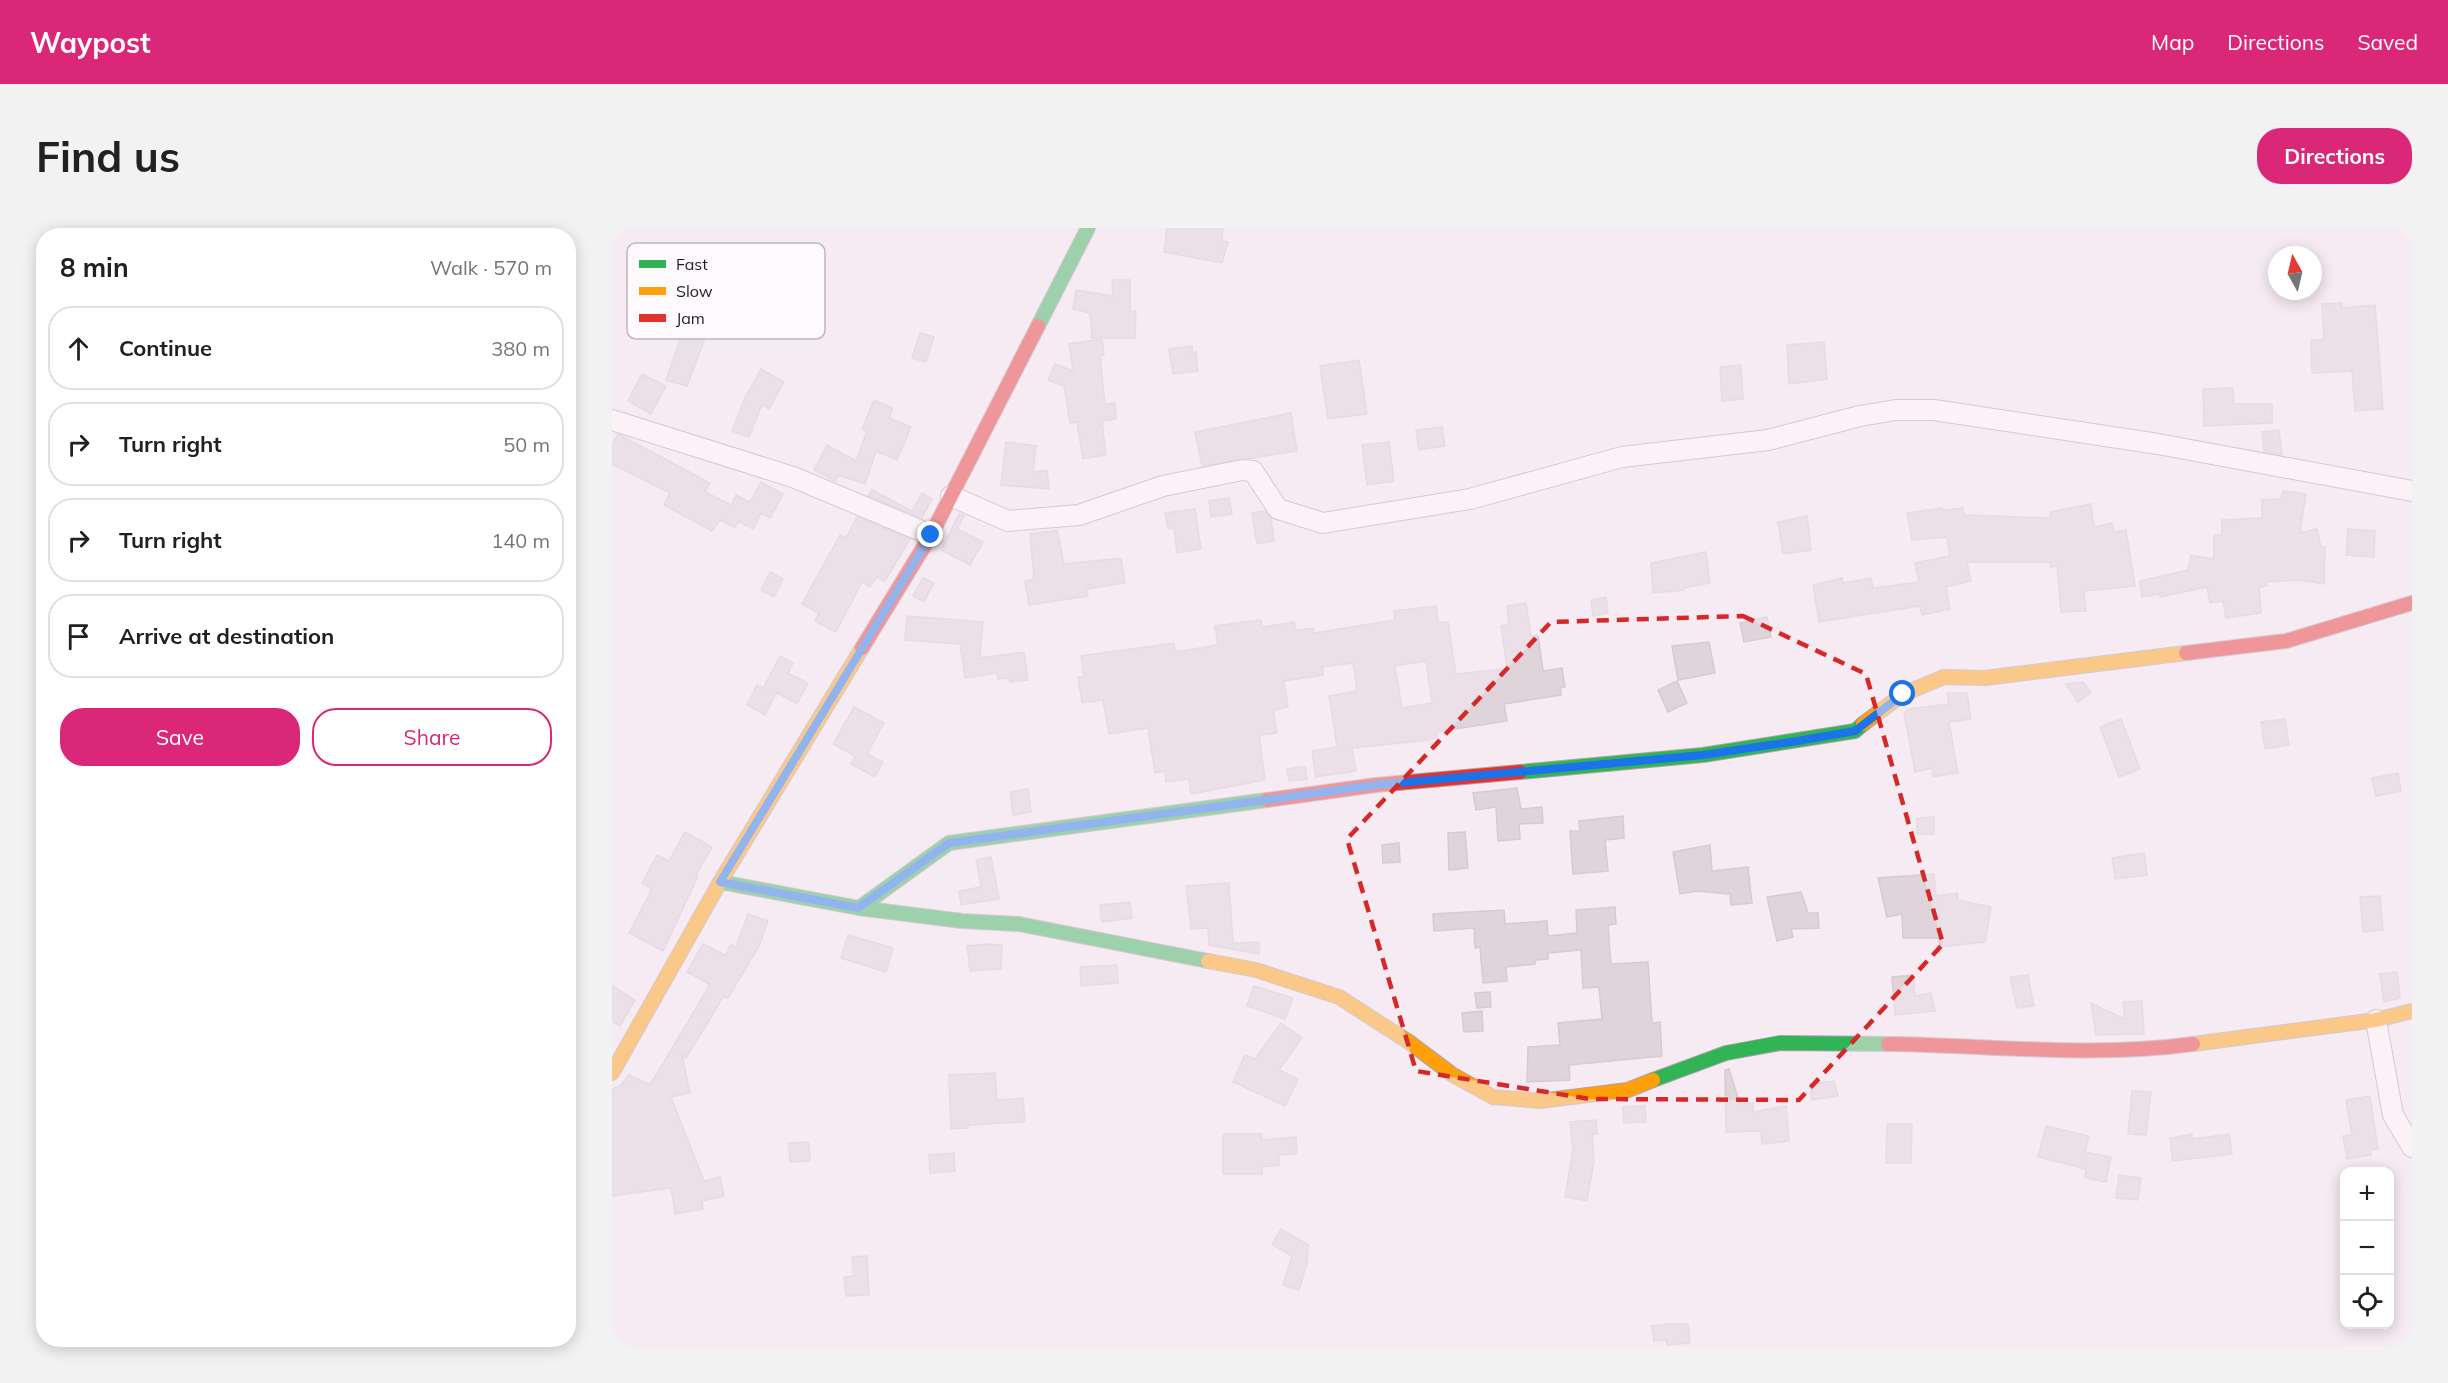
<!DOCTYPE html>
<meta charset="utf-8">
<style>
:root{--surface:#fff;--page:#f2f2f2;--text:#202124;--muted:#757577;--line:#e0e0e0;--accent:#db2777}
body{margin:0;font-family:Mulish,sans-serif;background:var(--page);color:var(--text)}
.controls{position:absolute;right:18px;bottom:18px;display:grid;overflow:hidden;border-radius:12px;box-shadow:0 3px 15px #0003}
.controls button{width:54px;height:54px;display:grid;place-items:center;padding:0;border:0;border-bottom:2px solid var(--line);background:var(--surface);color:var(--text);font:30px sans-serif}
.compass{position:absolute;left:1656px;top:18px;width:54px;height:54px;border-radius:50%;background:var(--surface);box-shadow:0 3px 15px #0003;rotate:352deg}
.stop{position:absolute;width:18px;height:18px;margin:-14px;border:4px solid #1a73e8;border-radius:50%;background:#fff}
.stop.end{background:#1a73e8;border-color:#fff;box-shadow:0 2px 6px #0008}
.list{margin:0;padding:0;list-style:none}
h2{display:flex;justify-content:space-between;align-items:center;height:78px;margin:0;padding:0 24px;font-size:26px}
h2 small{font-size:20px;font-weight:400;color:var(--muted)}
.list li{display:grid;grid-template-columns:39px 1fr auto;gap:18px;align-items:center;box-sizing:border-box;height:84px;margin:0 12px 12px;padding:0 12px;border:2px solid var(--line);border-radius:24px}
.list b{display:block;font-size:22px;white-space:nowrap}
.list em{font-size:20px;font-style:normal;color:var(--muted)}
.actions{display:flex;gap:12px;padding:18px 24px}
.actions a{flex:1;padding:14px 0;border:2px solid var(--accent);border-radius:24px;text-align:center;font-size:21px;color:var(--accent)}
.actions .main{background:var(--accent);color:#fff}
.icon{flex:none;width:33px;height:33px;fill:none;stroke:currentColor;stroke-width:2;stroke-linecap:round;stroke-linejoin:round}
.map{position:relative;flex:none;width:1800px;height:1119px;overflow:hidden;border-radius:24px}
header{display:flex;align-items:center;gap:36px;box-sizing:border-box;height:84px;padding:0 30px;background:var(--accent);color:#fff}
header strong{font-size:28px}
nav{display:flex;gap:33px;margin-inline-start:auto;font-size:21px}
.intro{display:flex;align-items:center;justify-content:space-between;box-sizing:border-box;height:144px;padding:0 36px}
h1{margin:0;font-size:42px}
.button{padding:15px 27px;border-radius:24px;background:var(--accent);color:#fff;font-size:21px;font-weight:700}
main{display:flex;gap:36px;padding:0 36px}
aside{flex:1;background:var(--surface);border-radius:24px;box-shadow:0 3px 15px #0003}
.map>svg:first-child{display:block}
.building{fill:#ded4da;stroke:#d6cbd1;stroke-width:1.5;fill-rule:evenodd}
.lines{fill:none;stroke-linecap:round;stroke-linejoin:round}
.street-casing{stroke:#ada4aa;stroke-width:22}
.fast-casing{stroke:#ada4aa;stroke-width:16}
.slow-casing{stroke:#ada4aa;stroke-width:16}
.jam-casing{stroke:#ada4aa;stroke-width:16}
.street{stroke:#fefcfd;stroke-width:20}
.fast{stroke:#30b455;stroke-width:14}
.slow{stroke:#ff9f0a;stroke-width:14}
.jam{stroke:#e5322d;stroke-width:14}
.route{stroke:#1a73e8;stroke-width:8}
.marked{fill:none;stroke:#d62828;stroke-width:4.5;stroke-dasharray:12 8;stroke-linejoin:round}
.key{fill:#fdf9fc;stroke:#bcb7ba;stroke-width:1.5}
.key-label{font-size:16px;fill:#231c21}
</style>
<header>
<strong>Waypost</strong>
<nav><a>Map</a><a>Directions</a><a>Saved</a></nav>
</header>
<div class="intro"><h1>Find us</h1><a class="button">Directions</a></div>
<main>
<aside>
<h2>8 min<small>Walk · 570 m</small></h2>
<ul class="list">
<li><svg class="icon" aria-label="ahead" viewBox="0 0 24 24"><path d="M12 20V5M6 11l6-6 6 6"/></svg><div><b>Continue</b></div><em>380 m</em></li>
<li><svg class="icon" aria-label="right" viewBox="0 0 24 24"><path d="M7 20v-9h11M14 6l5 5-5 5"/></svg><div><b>Turn right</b></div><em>50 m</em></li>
<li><svg class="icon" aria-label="right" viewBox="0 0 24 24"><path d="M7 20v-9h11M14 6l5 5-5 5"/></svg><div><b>Turn right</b></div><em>140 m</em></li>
<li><svg class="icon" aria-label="arrive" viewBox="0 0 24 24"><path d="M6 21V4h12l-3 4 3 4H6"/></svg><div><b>Arrive at destination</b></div></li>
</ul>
<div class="actions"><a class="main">Save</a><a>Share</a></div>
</aside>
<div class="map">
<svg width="1800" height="1119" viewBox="0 0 1800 1119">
<rect width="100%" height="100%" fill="#f6eaf3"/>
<g class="building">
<path d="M555,0H611L610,13L616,14L610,35L552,24Z"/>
<path d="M500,52H518V84L524,83L523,110H480L478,85L461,81L464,62L501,68Z"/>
<path d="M1730,75V80L1763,77L1771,181L1743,183L1740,143L1700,145L1699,112H1712L1710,76Z"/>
<path d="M71,104L93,110L75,158L54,152Z"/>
<path d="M308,105L322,109L314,134L300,130Z"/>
<path d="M490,111L492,127L488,128L493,176L503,175L504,191L490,193L494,227L471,231L465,194L458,195L452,158L436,152L443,136L461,143L457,116Z"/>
<path d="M1212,114L1215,151L1177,156L1175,117Z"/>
<path d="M580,118V125L584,124L586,143L561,146L557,121Z"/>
<path d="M747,132L755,186L716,191L708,138Z"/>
<path d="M1129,137L1131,171L1110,173L1108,139Z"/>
<path d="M149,141L172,154L157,181L150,177L137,209L120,203L133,170Z"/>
<path d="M30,146L54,158L39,186L16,173Z"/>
<path d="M1621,160L1622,176H1660V195L1592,198L1591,161Z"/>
<path d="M262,172L281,180L277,190L299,199L285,232L264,223L253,256L226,247L223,253L202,242L215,217L244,233L255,203L250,201Z"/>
<path d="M679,185L685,223L590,238L583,204Z"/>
<path d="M830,199L833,218L807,222L804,202Z"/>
<path d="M1667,202L1670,227L1652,223L1650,204Z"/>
<path d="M6,206L98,255L93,264L119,277L124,267L138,274L149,254L171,266L158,290L149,285L141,301L126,293L123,300L108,292L100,303L52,277L58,265L0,236V217Z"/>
<path d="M394,214L424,218L421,244L435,242L437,261L389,257Z"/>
<path d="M777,214L782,253L755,257L750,217Z"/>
<path d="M260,262L300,283L310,265L320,271L310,290L256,268Z"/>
<path d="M1671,263L1694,266L1688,305L1705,301L1709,319H1713L1712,356L1686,352L1654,354L1655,358L1647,359L1649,385L1614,390L1611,373L1598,375L1595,359L1548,369V366L1530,369L1528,353L1576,342L1579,327L1602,331V307H1610V292L1650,290V272L1669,271Z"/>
<path d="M617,270L620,286L599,289L597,273Z"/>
<path d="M1479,276L1482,299L1500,295L1502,304L1514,302L1523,358L1472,363L1474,383L1449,384L1445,338L1439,339L1438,334H1355L1359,353L1334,359L1338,381L1310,387L1308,378L1207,394L1201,357L1230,350L1231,355L1259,350L1261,360L1307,354L1303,335L1338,328L1335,309L1300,312L1295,285L1330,280V282L1351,280L1352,287L1439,290L1438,284Z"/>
<path d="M583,281L589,321L565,325L562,300L556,301L553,285Z"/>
<path d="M653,283L659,290L662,313L645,316L640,285Z"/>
<path d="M347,286L352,288L345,301L371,314L358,337L329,322Z"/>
<path d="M1195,288L1199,322L1171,326L1166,294Z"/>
<path d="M245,289L298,311L273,353L264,349L258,359L250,354L224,404L203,393L207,385L190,376L228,307L234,310Z"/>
<path d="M1736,301L1763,303L1762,329L1734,327Z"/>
<path d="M445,302L452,336L509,330L513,355L475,361L476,368L417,377L413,353L422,351L418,306Z"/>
<path d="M1094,324L1098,355L1072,360V362L1041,365L1039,335Z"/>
<path d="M158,344L171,351L162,369L149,362Z"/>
<path d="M311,350L322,355L312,374L301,368Z"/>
<path d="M994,369L996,385L981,388L979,372Z"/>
<path d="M914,375L919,408L926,407L931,443L950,440L953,459L948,460L949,467L892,476L895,493L824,504L825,510L808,513L740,520L744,543L704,549L700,523L725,519L717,468L745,463L741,435L710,439L711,447L672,453L676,479L661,482L665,505L647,507L653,552L579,566L577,551L554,554L553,543L543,545L536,500L497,506L491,472L470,475L466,449H472L469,428L562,415L563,424L606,417L603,398L632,394L649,392L650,399L682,394L684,402L701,400L702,405L783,392L782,383L824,378L826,395L836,394L844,446L892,441L895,440L889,398L897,396L895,378ZM814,433L820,475L790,480L783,438Z"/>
<path d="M295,388L371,394L368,430L412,424L416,452L398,454L397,450L386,451L385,445L353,450L348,416L293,412Z"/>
<path d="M1155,389L1159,409L1132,414L1128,395Z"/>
<path d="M1097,414L1103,445L1066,452L1060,418Z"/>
<path d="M168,428L181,435L176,445L196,455L185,476L165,465L166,462L153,487L135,477L145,457L151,460Z"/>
<path d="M1065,453L1075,475L1056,484L1046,462Z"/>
<path d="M1471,454L1479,465L1466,474L1454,456Z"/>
<path d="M1335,465H1355L1359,491L1337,494L1346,545L1321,549L1320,540L1303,544L1292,485L1297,481L1337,476Z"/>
<path d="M242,479L272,495L255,526L271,534L263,549L239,536L243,528L221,516Z"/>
<path d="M1509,491L1528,541L1507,549L1488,499Z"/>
<path d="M1673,491L1677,517L1653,521L1649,494Z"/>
<path d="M693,538L695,551L677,553L675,541Z"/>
<path d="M1786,545L1789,563L1764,568L1760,550Z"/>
<path d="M905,560L909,581L930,579L931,595L907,596L908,611L886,613L884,579L864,582L861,565Z"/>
<path d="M416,561L419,584L401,587L398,564Z"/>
<path d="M1011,588L1012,610L993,612L996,643L961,646L958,603H968L967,593Z"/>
<path d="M1322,589V606H1305V590Z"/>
<path d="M73,604L100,619L84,647L86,648L51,723L17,705L40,661L30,655L45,627L57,633Z"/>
<path d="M853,604L856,640L837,642L836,605Z"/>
<path d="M787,615L788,634L771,635L770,617Z"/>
<path d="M1098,617L1100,643L1136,639L1140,675L1119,677L1118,666L1085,663L1068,666L1061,624Z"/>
<path d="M1532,625L1535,647L1503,651L1500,630Z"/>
<path d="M379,629L387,671L349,677L347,663L369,659L364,632Z"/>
<path d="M1322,646L1324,668L1345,665L1346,672L1379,679L1373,714L1328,719L1327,710H1291L1290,686L1275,689L1266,650Z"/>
<path d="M617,655L621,715L647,714V726L597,717L596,700L579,701L574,658Z"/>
<path d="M1189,664L1196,685H1206L1207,700L1179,701L1181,709L1165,713L1155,669Z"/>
<path d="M1768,668L1771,702L1751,704L1748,669Z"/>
<path d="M518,674L520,690L490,694L488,677Z"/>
<path d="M1003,679L1004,696L996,697L999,736L1036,734L1040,795L1048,794L1050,828L957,837L958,852L915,854L916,819L948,817L946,795L990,791L987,759L971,760L969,722L936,725V731L923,732V736L894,739L895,753L871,755L868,719L863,720L862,700L822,703L821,686L892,682L893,696L935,693L936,708L965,705L964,682Z"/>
<path d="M136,686L156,693L147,718L116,770L112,768L74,830L70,827L78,865L59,869L92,953L108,949L112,968L90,973L91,981L63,986L59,960L0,968V861L8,858L17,847L38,857L96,760L97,756L75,744L91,716L113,727L119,716L124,719Z"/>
<path d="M236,707L281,720L274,744L229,730Z"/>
<path d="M375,716L390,717L389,741L358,743L355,718Z"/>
<path d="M505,737L506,755L469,758L468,739Z"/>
<path d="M1785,744L1788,770L1772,774L1768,746Z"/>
<path d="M1301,747L1303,768L1319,765L1323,783L1283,787L1280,749Z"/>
<path d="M1416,747L1422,778L1405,780L1398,749Z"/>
<path d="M0,758L23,772L8,798L0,793Z"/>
<path d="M642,758L681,770L673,791L635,778Z"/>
<path d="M878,764L879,779L865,780L863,765Z"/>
<path d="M1530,773L1532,806L1484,807L1479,775L1513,791L1511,774Z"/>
<path d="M870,783L871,803L852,804L850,785Z"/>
<path d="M669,795L690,810L667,842L686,851L673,878L621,854L633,827L643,831Z"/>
<path d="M1117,841L1128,876L1141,875V884L1174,878L1177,913L1150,916L1149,903L1114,904L1113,842Z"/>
<path d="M383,845L385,872L411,870L413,894L356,897V900L339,901L337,847Z"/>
<path d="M1222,853L1226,868L1200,872L1198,856Z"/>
<path d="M1520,863L1539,864L1534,907L1516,906Z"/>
<path d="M1758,868L1766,921L1758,922L1759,927L1735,931L1731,908L1740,907L1734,872Z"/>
<path d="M1033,878L1034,894L1012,895L1011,879Z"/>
<path d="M984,892L985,906L980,907L982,933L975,973L953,969L961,922L958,894Z"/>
<path d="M1275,896H1300L1299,935H1274Z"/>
<path d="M1434,898L1477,908L1473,924L1499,929L1494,954L1473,950L1474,941L1426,929Z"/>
<path d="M611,906H650V912L684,909L685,926L667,927V937L650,939V946H611Z"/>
<path d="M1580,906V911L1617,906L1620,926L1561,933L1558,910Z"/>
<path d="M197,914L198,933L178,934L177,915Z"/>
<path d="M342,925L343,943L318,945L317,927Z"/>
<path d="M1507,947L1529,950L1526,972L1504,970Z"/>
<path d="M669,1001L696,1017L695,1035L687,1062L671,1057L680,1028L660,1016Z"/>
<path d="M255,1028L257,1067L234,1068L232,1049L242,1048L240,1029Z"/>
<path d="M1058,1096H1076L1078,1115L1055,1117L1054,1112L1042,1113L1040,1098Z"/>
</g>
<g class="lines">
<g class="street-casing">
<g id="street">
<path d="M0,192L181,249L319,307"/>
<path d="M339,268L396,293L467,287L551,258L630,242L641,243L666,281L711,295L858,271L1010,229L1156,212L1248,188L1284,182H1322L1546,216L1800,263"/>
<path d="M1764,792L1781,887L1800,919"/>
</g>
</g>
<g class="fast-casing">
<g id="fast">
<path d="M426,98L476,0"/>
<path d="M908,544L1091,527L1243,503L1251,496"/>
<path d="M108,654L247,680L350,693L407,696L596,733"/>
<path d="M247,680L337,615L655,572"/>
<path d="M1041,852L1114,825L1168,815L1276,816"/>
</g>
</g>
<g class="slow-casing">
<g id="slow">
<path d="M1251,496L1291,466L1332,449L1373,450L1574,425"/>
<path d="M596,733L644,742L727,769L797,814L841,847L881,869L928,873L1016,862L1041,852"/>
<path d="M1581,816L1764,792L1800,783"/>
<path d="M0,845L108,654L250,420"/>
</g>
</g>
<g class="jam-casing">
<g id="jam">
<path d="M250,420L319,307L426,98"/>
<path d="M1574,425L1674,413L1800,375"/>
<path d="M655,572L764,557L908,544"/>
<path d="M1276,816C1377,817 1480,830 1581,816"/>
</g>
</g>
<use href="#street" class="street"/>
<use href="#fast" class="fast"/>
<use href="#slow" class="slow"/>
<use href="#jam" class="jam"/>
</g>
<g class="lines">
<path class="route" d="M319,307L108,654L246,680L337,615L764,557L1091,527L1185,513L1243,503L1291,466"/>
</g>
<path d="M0 0H1800V1119H0ZM1131,388L1254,446L1331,716L1187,872L978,871L804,843L735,611L939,394Z" fill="#f6eaf3" fill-opacity=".55" fill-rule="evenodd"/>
<path class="marked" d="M1131,388L1254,446L1331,716L1187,872L978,871L804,843L735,611L939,394Z"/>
<rect x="15" y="15" width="198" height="96" rx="9" class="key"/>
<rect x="27" y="32" width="27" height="8" fill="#30b455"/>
<rect x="27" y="59" width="27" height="8" fill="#ff9f0a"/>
<rect x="27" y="86" width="27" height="8" fill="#e5322d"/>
<g class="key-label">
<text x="64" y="42">Fast</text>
<text x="64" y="69">Slow</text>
<text x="64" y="96">Jam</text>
</g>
</svg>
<div class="controls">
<button>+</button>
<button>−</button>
<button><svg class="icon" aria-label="locate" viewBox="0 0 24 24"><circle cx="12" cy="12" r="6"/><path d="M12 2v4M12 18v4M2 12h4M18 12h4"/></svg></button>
</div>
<svg class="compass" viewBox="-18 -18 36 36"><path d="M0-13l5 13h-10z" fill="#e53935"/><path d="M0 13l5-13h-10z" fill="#757577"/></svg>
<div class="stop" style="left:1291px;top:466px"></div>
<div class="stop end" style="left:319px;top:307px"></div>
</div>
</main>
